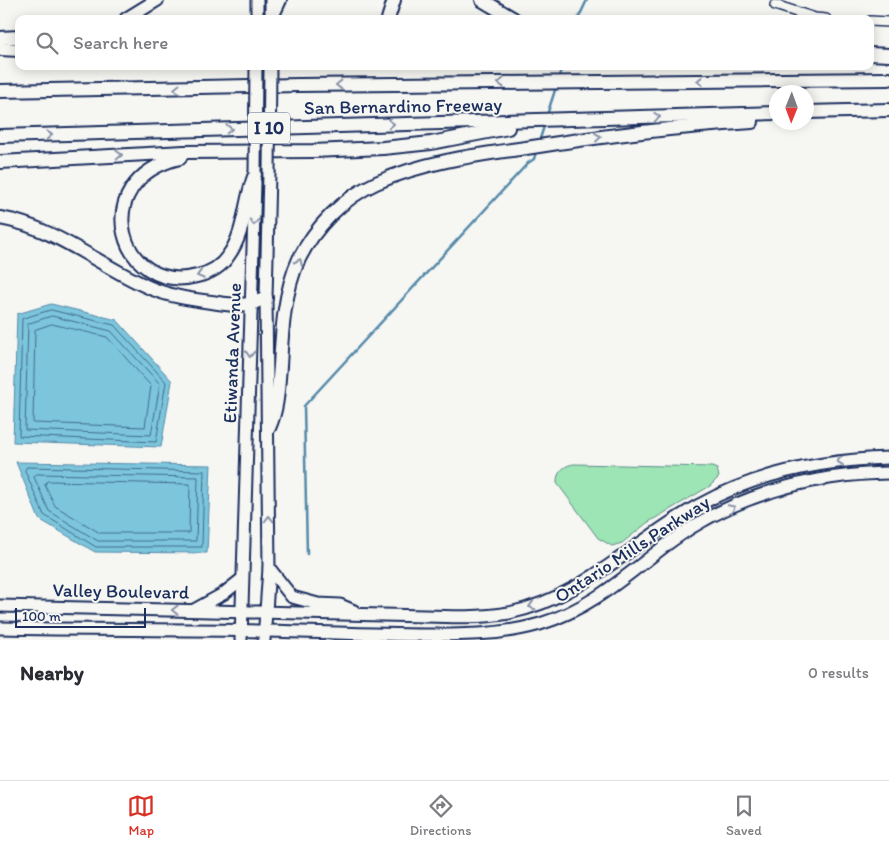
<!DOCTYPE html>
<style>
:root{--surface:#fff;--page:#f2f2f3;--text:#2b2b33;--muted:#7c7c81;--line:#e1e1e2;--accent:#d93025}
body{margin:0;font-family:Itim,sans-serif;background:var(--page);color:var(--text)}
.compass{position:absolute;left:769px;top:85px;width:45px;height:45px;border-radius:50%;background:var(--surface);box-shadow:0 2px 12px #0003;rotate:181deg}
.scale{position:absolute;left:15px;bottom:12px;width:131px;box-sizing:border-box;padding-left:5px;border:2px solid #1b2f5e;border-top:0;font-size:14px;line-height:18px;white-space:nowrap;color:#1b2f5e;-webkit-text-stroke:4px #f6f6f2;paint-order:stroke}
.list{margin:0;padding:0;list-style:none}
h2{display:flex;justify-content:space-between;align-items:center;height:65px;margin:0;padding:0 20px;font-size:21px}
h2 small{font-size:16px;font-weight:400;color:var(--muted)}
.icon{flex:none;width:28px;height:28px;fill:none;stroke:currentColor;stroke-width:2;stroke-linecap:round;stroke-linejoin:round}
.map{position:relative;flex:none;width:889px;height:640px;overflow:hidden}
.search{position:absolute;background:var(--surface);box-shadow:0 2px 12px #0003;left:15px;right:15px;top:15px;height:55px;display:flex;align-items:center;gap:12px;box-sizing:border-box;padding:0 18px;border-radius:10px;color:var(--muted);font-size:19px}
.sheet{height:140px;background:var(--surface)}
nav{display:flex;justify-content:space-around;align-items:center;box-sizing:border-box;height:70px;border-top:1px solid var(--line);background:var(--surface);font-size:14px;color:var(--muted)}
nav a{display:grid;justify-items:center;gap:2px}
nav .on{color:var(--accent)}
.map>svg:first-child{display:block}
.green{fill:#9de5b4;stroke:#5c8a89}
.water{fill:#7bc5db;stroke:#5589a9}
.lines{fill:none;stroke-linecap:round;stroke-linejoin:round}
.shore{stroke:#416b90;stroke-width:1}
.stream{stroke:#5589a9;stroke-width:2.5}
.minor-casing{stroke:#1b2f5e;stroke-width:12}
.major-casing{stroke:#1b2f5e;stroke-width:15}
.highway-casing{stroke:#1b2f5e;stroke-width:16}
.minor{stroke:#f6f6f2;stroke-width:9}
.major{stroke:#f6f6f2;stroke-width:11}
.highway{stroke:#f6f6f2;stroke-width:12}
.major-bridge-casing{stroke:#1b2f5e;stroke-width:15;stroke-linecap:butt}
.major-bridge{stroke:#f6f6f2;stroke-width:11}
.oneway{stroke:#8892a8}
.labels{text-anchor:middle;dominant-baseline:central;stroke-width:4;stroke-linejoin:round;paint-order:stroke}
.shield{fill:#f6f6f2;stroke:#5d6b8a;stroke-width:1}
.shield-label{font-size:18px;font-weight:bold;fill:#1b2f5e}
.street-label{font-size:19px;fill:#1b2f5e;stroke:#f6f6f2}
</style>
<div class="map">
<svg width="889" height="640" viewBox="0 0 889 640">
<rect width="100%" height="100%" fill="#f6f6f2"/>
<filter id="ink" filterUnits="userSpaceOnUse"><feTurbulence type="fractalNoise" baseFrequency=".02" numOctaves="2"/><feDisplacementMap in="SourceGraphic" scale="10" xChannelSelector="R" yChannelSelector="G"/><feConvolveMatrix kernelMatrix="1 2 1 2 8 2 1 2 1" color-interpolation-filters="sRGB"/></filter>
<g filter="url(#ink)">
<path class="green" d="M574,464L712,467L717,469L719,477L710,486L647,523L622,543L612,546L598,538L557,483C556,473 564,465 574,464Z"/>
<g class="water">
<path d="M51,304L117,320L172,381L161,447L13,442L17,314Z"/>
<path d="M16,462L211,465L207,553L95,552L39,519Z"/>
</g>
<g class="lines">
<g class="shore">
<path d="M51,310L114,325L166,382L156,442L19,436L22,319Z"/>
<path d="M52,316L111,331L160,384L151,435L25,430L28,324Z"/>
<path d="M52,324L107,337L151,386L145,427L33,423L35,330Z"/>
<path d="M27,467L204,471L202,547H96L44,515L25,471Z"/>
<path d="M37,474L198,477L196,541H98L49,511L34,477Z"/>
<path d="M48,481L190,484L189,533H100L55,506L45,485Z"/>
</g>
<g class="stream">
<path d="M578,19L587,0"/>
<path d="M558,79L562,66"/>
<path d="M547,115L556,87"/>
<path d="M539,142L545,123"/>
<path d="M307,554L304,406L528,163L534,159L536,152"/>
</g>
<g class="minor-casing">
<g id="minor">
<path d="M775,5L815,18L826,19"/>
<path d="M870,21L889,22"/>
</g>
</g>
<g class="major-casing">
<g id="major">
<path d="M257,19V0"/>
<path d="M271,19V0"/>
<path d="M269,568L292,597L318,604L340,605L354,611"/>
<path d="M0,606L425,616C453,617 481,618 509,613C583,598 635,540 699,505C757,473 824,460 889,458"/>
<path d="M194,610L223,594L242,579"/>
<path d="M0,628C89,630 177,629 266,631C319,632 372,635 425,635C464,635 502,635 540,624C591,609 629,573 670,542C732,496 813,474 889,473"/>
<path d="M241,640L255,182"/>
<path d="M264,640L269,568L266,298L269,173"/>
</g>
</g>
<g class="highway-casing">
<g id="highway">
<path d="M482,0L514,19"/>
<path d="M126,19L157,0"/>
<path d="M271,19L280,0"/>
<path d="M388,19L394,0"/>
<path d="M0,38L19,37"/>
<path d="M0,49L19,50"/>
<path d="M870,54L889,55"/>
<path d="M0,91L299,85L889,79"/>
<path d="M806,112L889,110"/>
<path d="M0,136L776,113"/>
<path d="M180,158C84,181 121,296 197,276C210,273 221,267 228,256C246,232 244,200 255,174"/>
<path d="M0,162L184,152L313,151L383,148L431,143L508,128"/>
<path d="M0,218C55,227 98,265 148,287C168,296 189,299 211,302C233,305 246,308 266,298"/>
<path d="M269,428C278,408 278,389 280,366C282,330 284,292 299,259C315,227 343,198 376,183C422,162 476,155 526,148C601,136 676,127 752,122"/>
</g>
</g>
<use href="#minor" class="minor"/>
<use href="#major" class="major"/>
<use href="#highway" class="highway"/>
<g class="major-bridge-casing">
<g id="major-bridge">
<path d="M269,173L270,66"/>
<path d="M255,174L256,66"/>
</g>
</g>
<use href="#major-bridge" class="major-bridge"/>
</g>
<defs><path id="oneway-chevron" d="M-2-3.5L2.5 0L-2 3.5" fill="none" stroke-width="1.6" stroke-linecap="round" stroke-linejoin="round" transform="scale(1.25)"/></defs>
<g class="oneway">
<use href="#oneway-chevron" transform="translate(700 81) rotate(179)"/>
<use href="#oneway-chevron" transform="translate(501 83) rotate(179)"/>
<use href="#oneway-chevron" transform="translate(339 85) rotate(179)"/>
<use href="#oneway-chevron" transform="translate(177 89) rotate(179)"/>
<use href="#oneway-chevron" transform="translate(657 117) rotate(-2)"/>
<use href="#oneway-chevron" transform="translate(391 124) rotate(-2)"/>
<use href="#oneway-chevron" transform="translate(229 129) rotate(-2)"/>
<use href="#oneway-chevron" transform="translate(49 135) rotate(-2)"/>
<use href="#oneway-chevron" transform="translate(598 137) rotate(-6)"/>
<use href="#oneway-chevron" transform="translate(119 155) rotate(-2)"/>
<use href="#oneway-chevron" transform="translate(254 222) rotate(92)"/>
<use href="#oneway-chevron" transform="translate(299 262) rotate(-66)"/>
<use href="#oneway-chevron" transform="translate(200 275) rotate(163)"/>
<use href="#oneway-chevron" transform="translate(250 354) rotate(92)"/>
<use href="#oneway-chevron" transform="translate(840 461) rotate(174)"/>
<use href="#oneway-chevron" transform="translate(732 508) rotate(-26)"/>
<use href="#oneway-chevron" transform="translate(269 519) rotate(-90)"/>
<use href="#oneway-chevron" transform="translate(532 606) rotate(164)"/>
<use href="#oneway-chevron" transform="translate(175 610) rotate(-179)"/>
</g>
</g>
<g class="labels">
<rect class="shield" x="248" y="112.5" width="42" height="31" rx="4"/>
<g class="shield-label">
<text x="269" y="128">I 10</text>
</g>
<g class="street-label">
<text transform="translate(403 106) rotate(-1)">San Bernardino Freeway</text>
<text transform="translate(232 353) rotate(-88)">Etiwanda Avenue</text>
<text transform="translate(632 549) rotate(-33)">Ontario Mills Parkway</text>
<text transform="translate(121 591) rotate(1)">Valley Boulevard</text>
</g>
</g>
</svg>
<svg class="compass" viewBox="-18 -18 36 36"><path d="M0-13l5 13h-10z" fill="#e53935"/><path d="M0 13l5-13h-10z" fill="#7c7c81"/></svg>
<div class="scale">100 m</div>
<div class="search"><svg class="icon" aria-label="search" viewBox="0 0 24 24"><circle cx="10" cy="10" r="6"/><path d="M15 15l6 6"/></svg>Search here</div>
</div>
<section class="sheet">
<h2>Nearby<small>0 results</small></h2>
<ul class="list">
</ul>
</section>
<nav>
<a class="on"><svg class="icon" aria-label="map" viewBox="0 0 24 24"><path d="M3 6l6-2 6 2 6-2v14l-6 2-6-2-6 2zM9 4v14M15 6v14"/></svg>Map</a>
<a><svg class="icon" aria-label="directions" viewBox="0 0 24 24"><path d="M12 3l9 9-9 9-9-9zM9 14v-3h6M13 9l2 2-2 2"/></svg>Directions</a>
<a><svg class="icon" aria-label="saved" viewBox="0 0 24 24"><path d="M7 4h10v16l-5-4-5 4z"/></svg>Saved</a>
</nav>
